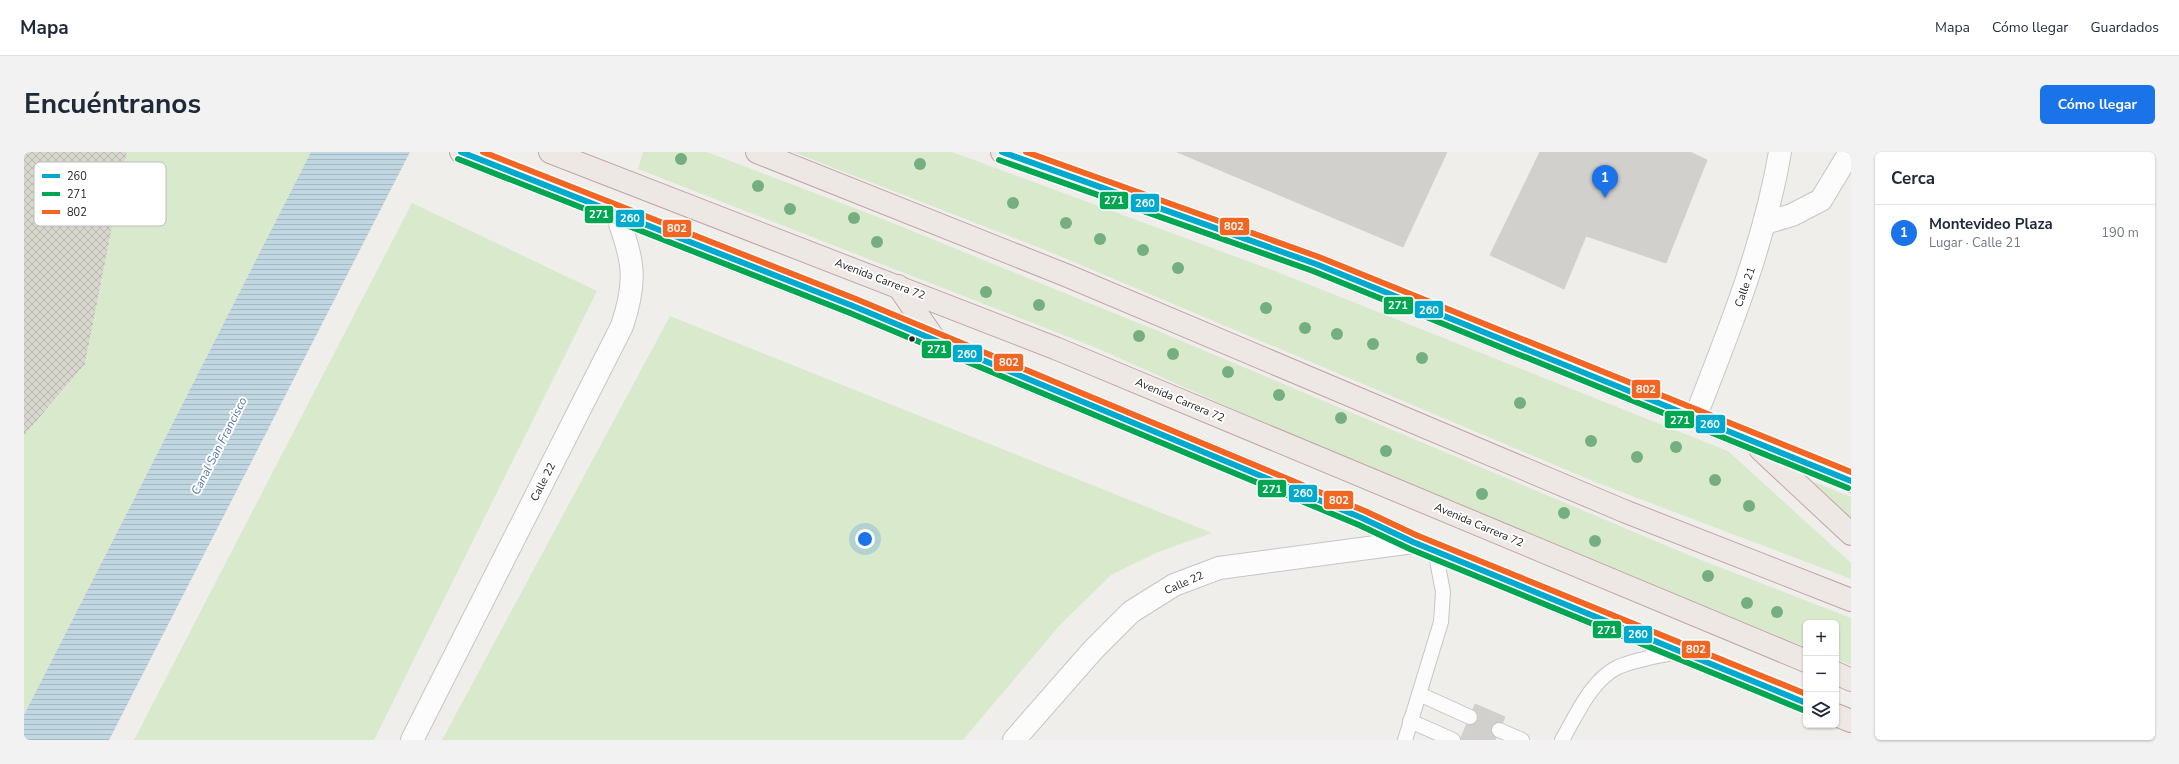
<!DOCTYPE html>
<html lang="es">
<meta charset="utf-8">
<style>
:root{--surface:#fff;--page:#f2f2f3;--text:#1f2937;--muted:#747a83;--line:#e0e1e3;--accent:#1a73e8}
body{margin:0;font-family:"Nunito Sans",sans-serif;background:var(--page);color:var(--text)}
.controls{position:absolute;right:12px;bottom:12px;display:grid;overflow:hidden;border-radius:6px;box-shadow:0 1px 3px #0004}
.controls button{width:36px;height:36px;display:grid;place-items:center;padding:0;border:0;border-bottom:1px solid var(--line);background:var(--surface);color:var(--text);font:20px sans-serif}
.you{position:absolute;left:841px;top:387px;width:14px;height:14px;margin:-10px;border:3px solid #fff;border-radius:50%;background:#1a73e8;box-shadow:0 0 0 6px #1a73e833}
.badge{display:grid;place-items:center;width:26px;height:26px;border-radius:50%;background:var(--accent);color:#fff;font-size:13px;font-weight:700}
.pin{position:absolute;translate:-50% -33px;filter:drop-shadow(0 1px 2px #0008)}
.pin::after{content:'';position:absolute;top:21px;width:14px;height:12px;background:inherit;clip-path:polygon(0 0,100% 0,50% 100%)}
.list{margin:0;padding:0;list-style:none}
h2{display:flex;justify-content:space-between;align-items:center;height:52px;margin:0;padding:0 16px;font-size:17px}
h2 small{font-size:13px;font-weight:400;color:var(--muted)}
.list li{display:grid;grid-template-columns:26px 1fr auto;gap:12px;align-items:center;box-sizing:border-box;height:56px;padding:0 16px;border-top:1px solid var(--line)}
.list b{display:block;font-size:15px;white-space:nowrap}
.list p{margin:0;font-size:13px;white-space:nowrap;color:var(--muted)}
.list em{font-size:13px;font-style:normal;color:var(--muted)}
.icon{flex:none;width:22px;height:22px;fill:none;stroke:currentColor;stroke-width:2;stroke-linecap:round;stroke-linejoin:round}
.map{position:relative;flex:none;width:1827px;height:588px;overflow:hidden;border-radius:6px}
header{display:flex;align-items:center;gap:24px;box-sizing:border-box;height:56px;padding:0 20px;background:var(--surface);border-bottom:1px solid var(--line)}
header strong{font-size:19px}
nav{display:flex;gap:22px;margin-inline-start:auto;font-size:14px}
.intro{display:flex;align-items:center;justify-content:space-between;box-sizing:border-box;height:96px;padding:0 24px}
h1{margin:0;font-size:28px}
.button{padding:10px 18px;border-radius:6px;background:var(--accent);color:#fff;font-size:14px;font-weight:700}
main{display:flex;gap:24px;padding:0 24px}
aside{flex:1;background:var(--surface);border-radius:6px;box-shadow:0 1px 3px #0004}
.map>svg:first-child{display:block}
.construction{fill:url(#construction-cross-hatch)}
.grass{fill:#d9eacc}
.water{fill:url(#water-rules)}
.building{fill:#d2d0cd;stroke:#d2d0cc}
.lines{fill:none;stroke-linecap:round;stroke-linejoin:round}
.service-casing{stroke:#c6c6c4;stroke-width:16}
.minor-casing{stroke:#c6c6c4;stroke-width:24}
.trunk-casing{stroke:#c2a4aa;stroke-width:24}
.service{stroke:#fdfcfc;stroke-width:14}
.minor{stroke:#fdfcfc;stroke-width:22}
.trunk{stroke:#eee8e4;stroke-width:22}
.bus-1-casing{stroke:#fff;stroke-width:9}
.bus-2-casing{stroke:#fff;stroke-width:9}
.bus-3-casing{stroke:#fff;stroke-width:9}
.bus-1{stroke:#00a9ce;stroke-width:6}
.bus-2{stroke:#00a651;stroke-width:6}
.bus-3{stroke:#f26522;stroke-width:6}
.tree{fill:#76af7f}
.bus-dot{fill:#212121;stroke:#fff;stroke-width:1.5}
.labels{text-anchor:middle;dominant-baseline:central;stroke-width:4;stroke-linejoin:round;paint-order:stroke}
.street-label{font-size:11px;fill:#212121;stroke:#fff}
.water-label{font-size:12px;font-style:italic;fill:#5276ad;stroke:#fff}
.key{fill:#fff;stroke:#bcbcbc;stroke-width:1}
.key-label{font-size:11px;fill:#212121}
.line-badge{stroke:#fff;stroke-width:1.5}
.badge-label{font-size:11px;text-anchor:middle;font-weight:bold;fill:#fff}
</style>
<header>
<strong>Mapa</strong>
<nav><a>Mapa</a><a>Cómo llegar</a><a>Guardados</a></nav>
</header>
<div class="intro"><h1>Encuéntranos</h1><a class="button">Cómo llegar</a></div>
<main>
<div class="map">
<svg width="1827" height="588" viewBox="0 0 1827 588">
<defs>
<pattern id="construction-cross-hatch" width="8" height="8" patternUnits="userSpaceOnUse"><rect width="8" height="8" fill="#d7d7cd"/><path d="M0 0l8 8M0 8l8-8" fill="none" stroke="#b8b8b0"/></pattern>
<pattern id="water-rules" width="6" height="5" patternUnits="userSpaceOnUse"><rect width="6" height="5" fill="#c0d6e0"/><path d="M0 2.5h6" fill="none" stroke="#a5b7c0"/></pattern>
</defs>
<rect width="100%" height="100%" fill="#efeeeb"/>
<path class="construction" d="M0,0H103L61,212L0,284Z"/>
<g class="grass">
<path d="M103,0H287L0,563V284L61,212Z"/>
<path d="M619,0H683L854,65L1134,179L1667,404L1827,466V513L1812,507V471H1782V495L1449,365L1075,197L614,17Z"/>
<path d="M769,0H928L1256,121L1704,299L1827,411V427L1571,330L1026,100Z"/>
<path d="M388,51L573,139L350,588H110Z"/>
<path d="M646,164L1188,381L1134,400L1087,423L1035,474L939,588H418Z"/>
<path d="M1773,323L1827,345V369Z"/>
</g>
<path class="water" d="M287,0H386L85,588H0V563Z"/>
<g class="building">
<path d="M1153,0H1423L1379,95Z"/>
<path d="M1516,0H1666L1683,8L1642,111L1562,84L1540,137L1466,103Z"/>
<path d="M1451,552L1481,565L1471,588H1436Z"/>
</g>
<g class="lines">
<g class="service-casing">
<g id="service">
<path d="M1395,542L1446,565"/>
<path d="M1386,569L1429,588"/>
<path d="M1475,578L1498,588"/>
<path d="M1381,588L1417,470L1419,440L1411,398"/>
<path d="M1538,588C1552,564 1567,528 1594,515C1613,507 1634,504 1654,500"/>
</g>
</g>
<g class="minor-casing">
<g id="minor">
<path d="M1741,71L1768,63L1797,48L1826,0"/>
<path d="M1671,266C1705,179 1740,93 1756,0"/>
<path d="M388,588L598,174C614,126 609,109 593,63"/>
<path d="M990,588L1069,498L1107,460L1150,433L1195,416L1389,390"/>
</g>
</g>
<g class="trunk-casing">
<g id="trunk">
<path d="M437,0L829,154L1338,366L1389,390L1782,551"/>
<path d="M526,0L1031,196L1782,509"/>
<path d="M733,0L1044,124L1600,359L1827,448"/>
<path d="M978,0L1292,112L1827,329"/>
<path d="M874,134L911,188"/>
<path d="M1737,298L1827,382"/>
<path d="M1812,521L1827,528"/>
<path d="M1812,563L1827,569"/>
</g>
</g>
<use href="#service" class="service"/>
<use href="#minor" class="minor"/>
<use href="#trunk" class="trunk"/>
<g class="bus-1-casing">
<g id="bus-1">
<path d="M437,0L829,154L1338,366L1389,390L1782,551"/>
<path d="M978,0L1292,112L1827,329"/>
</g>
</g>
<g class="bus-2-casing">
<g id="bus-2">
<path d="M434,7L826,161L1335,373L1386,397L1779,558"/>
<path d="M975,8L1289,119L1824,336"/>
</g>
</g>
<g class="bus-3-casing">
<g id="bus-3">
<path d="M459,0L832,147L1341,359L1392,383L1782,542"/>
<path d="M1002,0L1295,105L1827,320"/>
</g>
</g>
<use href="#bus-1" class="bus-1"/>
<use href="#bus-2" class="bus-2"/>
<use href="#bus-3" class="bus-3"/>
</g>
<g class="tree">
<circle cx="657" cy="7" r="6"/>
<circle cx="896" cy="12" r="6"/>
<circle cx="734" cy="34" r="6"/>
<circle cx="989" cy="51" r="6"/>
<circle cx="766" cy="57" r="6"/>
<circle cx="830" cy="66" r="6"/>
<circle cx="1042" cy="71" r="6"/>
<circle cx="1076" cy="87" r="6"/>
<circle cx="853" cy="90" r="6"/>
<circle cx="1119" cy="98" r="6"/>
<circle cx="1154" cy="116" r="6"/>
<circle cx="962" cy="140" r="6"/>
<circle cx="1015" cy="153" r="6"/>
<circle cx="1242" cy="156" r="6"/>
<circle cx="1281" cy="176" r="6"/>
<circle cx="1313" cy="182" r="6"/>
<circle cx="1115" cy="184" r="6"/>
<circle cx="1349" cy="192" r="6"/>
<circle cx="1149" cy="202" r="6"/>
<circle cx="1398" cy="206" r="6"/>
<circle cx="1204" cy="220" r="6"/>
<circle cx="1255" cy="243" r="6"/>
<circle cx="1496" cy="251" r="6"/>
<circle cx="1317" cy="266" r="6"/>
<circle cx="1567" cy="289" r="6"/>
<circle cx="1652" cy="295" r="6"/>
<circle cx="1362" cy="299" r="6"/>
<circle cx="1613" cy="305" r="6"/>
<circle cx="1691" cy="328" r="6"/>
<circle cx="1458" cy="342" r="6"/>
<circle cx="1725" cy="354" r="6"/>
<circle cx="1540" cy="361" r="6"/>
<circle cx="1571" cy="389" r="6"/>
<circle cx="1684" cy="424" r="6"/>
<circle cx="1723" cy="451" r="6"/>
<circle cx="1753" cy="460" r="6"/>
</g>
<circle class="bus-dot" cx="888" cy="187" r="3.5"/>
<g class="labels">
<g class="street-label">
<text transform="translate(856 127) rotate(21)">Avenida Carrera 72</text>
<text transform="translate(1721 135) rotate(-71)">Calle 21</text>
<text transform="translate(1156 248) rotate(23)">Avenida Carrera 72</text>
<text transform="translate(519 330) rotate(-63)">Calle 22</text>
<text transform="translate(1455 373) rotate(23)">Avenida Carrera 72</text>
<text transform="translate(1160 431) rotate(-24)">Calle 22</text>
</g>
<g class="water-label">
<text transform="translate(195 294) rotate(-63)">Canal San Francisco</text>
</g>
</g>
<rect x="10" y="10" width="132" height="64" rx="6" class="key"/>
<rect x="18" y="22" width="18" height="4" fill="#00a9ce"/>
<rect x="18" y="40" width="18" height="4" fill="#00a651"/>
<rect x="18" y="58" width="18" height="4" fill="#f26522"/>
<g class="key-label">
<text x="43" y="28">260</text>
<text x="43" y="46">271</text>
<text x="43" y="64">802</text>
</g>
<g class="line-badge">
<rect x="1075" y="39" width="30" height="19" rx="4" fill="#00a651"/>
<rect x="1106" y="41" width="30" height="20" rx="4" fill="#00a9ce"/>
<rect x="560" y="53" width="30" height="19" rx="4" fill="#00a651"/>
<rect x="591" y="57" width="30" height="19" rx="4" fill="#00a9ce"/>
<rect x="1195" y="65" width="31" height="19" rx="4" fill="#f26522"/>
<rect x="638" y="67" width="30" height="19" rx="4" fill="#f26522"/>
<rect x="1359" y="144" width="31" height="19" rx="4" fill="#00a651"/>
<rect x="1390" y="148" width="30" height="19" rx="4" fill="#00a9ce"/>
<rect x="897" y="188" width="31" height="19" rx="4" fill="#00a651"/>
<rect x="928" y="192" width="31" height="19" rx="4" fill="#00a9ce"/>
<rect x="969" y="201" width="31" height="19" rx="4" fill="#f26522"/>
<rect x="1607" y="227" width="30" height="20" rx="4" fill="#f26522"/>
<rect x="1640" y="258" width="31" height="19" rx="4" fill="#00a651"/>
<rect x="1671" y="262" width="31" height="20" rx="4" fill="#00a9ce"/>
<rect x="1233" y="327" width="30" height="19" rx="4" fill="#00a651"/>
<rect x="1264" y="332" width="30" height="19" rx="4" fill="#00a9ce"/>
<rect x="1299" y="338" width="31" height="20" rx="4" fill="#f26522"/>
<rect x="1568" y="468" width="30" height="19" rx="4" fill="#00a651"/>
<rect x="1599" y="473" width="30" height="19" rx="4" fill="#00a9ce"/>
<rect x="1657" y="488" width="30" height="19" rx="4" fill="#f26522"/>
</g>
<g class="badge-label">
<text x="1090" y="52">271</text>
<text x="1121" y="55">260</text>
<text x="575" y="66">271</text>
<text x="606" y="70">260</text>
<text x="1210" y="78">802</text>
<text x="653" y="80">802</text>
<text x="1374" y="157">271</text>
<text x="1405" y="162">260</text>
<text x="913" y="201">271</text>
<text x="943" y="206">260</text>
<text x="985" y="214">802</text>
<text x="1622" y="241">802</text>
<text x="1656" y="272">271</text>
<text x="1686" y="276">260</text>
<text x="1248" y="341">271</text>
<text x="1279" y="345">260</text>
<text x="1315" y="352">802</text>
<text x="1583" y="482">271</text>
<text x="1614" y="486">260</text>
<text x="1672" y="501">802</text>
</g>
</svg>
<div class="controls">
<button>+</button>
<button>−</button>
<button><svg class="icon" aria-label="layers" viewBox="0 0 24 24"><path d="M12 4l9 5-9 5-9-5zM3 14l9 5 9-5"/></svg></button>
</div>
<div class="you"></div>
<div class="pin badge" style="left:1581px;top:46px">1</div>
</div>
<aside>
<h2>Cerca<small></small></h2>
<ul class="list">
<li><span class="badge">1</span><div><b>Montevideo Plaza</b><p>Lugar · Calle 21</p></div><em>190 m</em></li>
</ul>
</aside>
</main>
